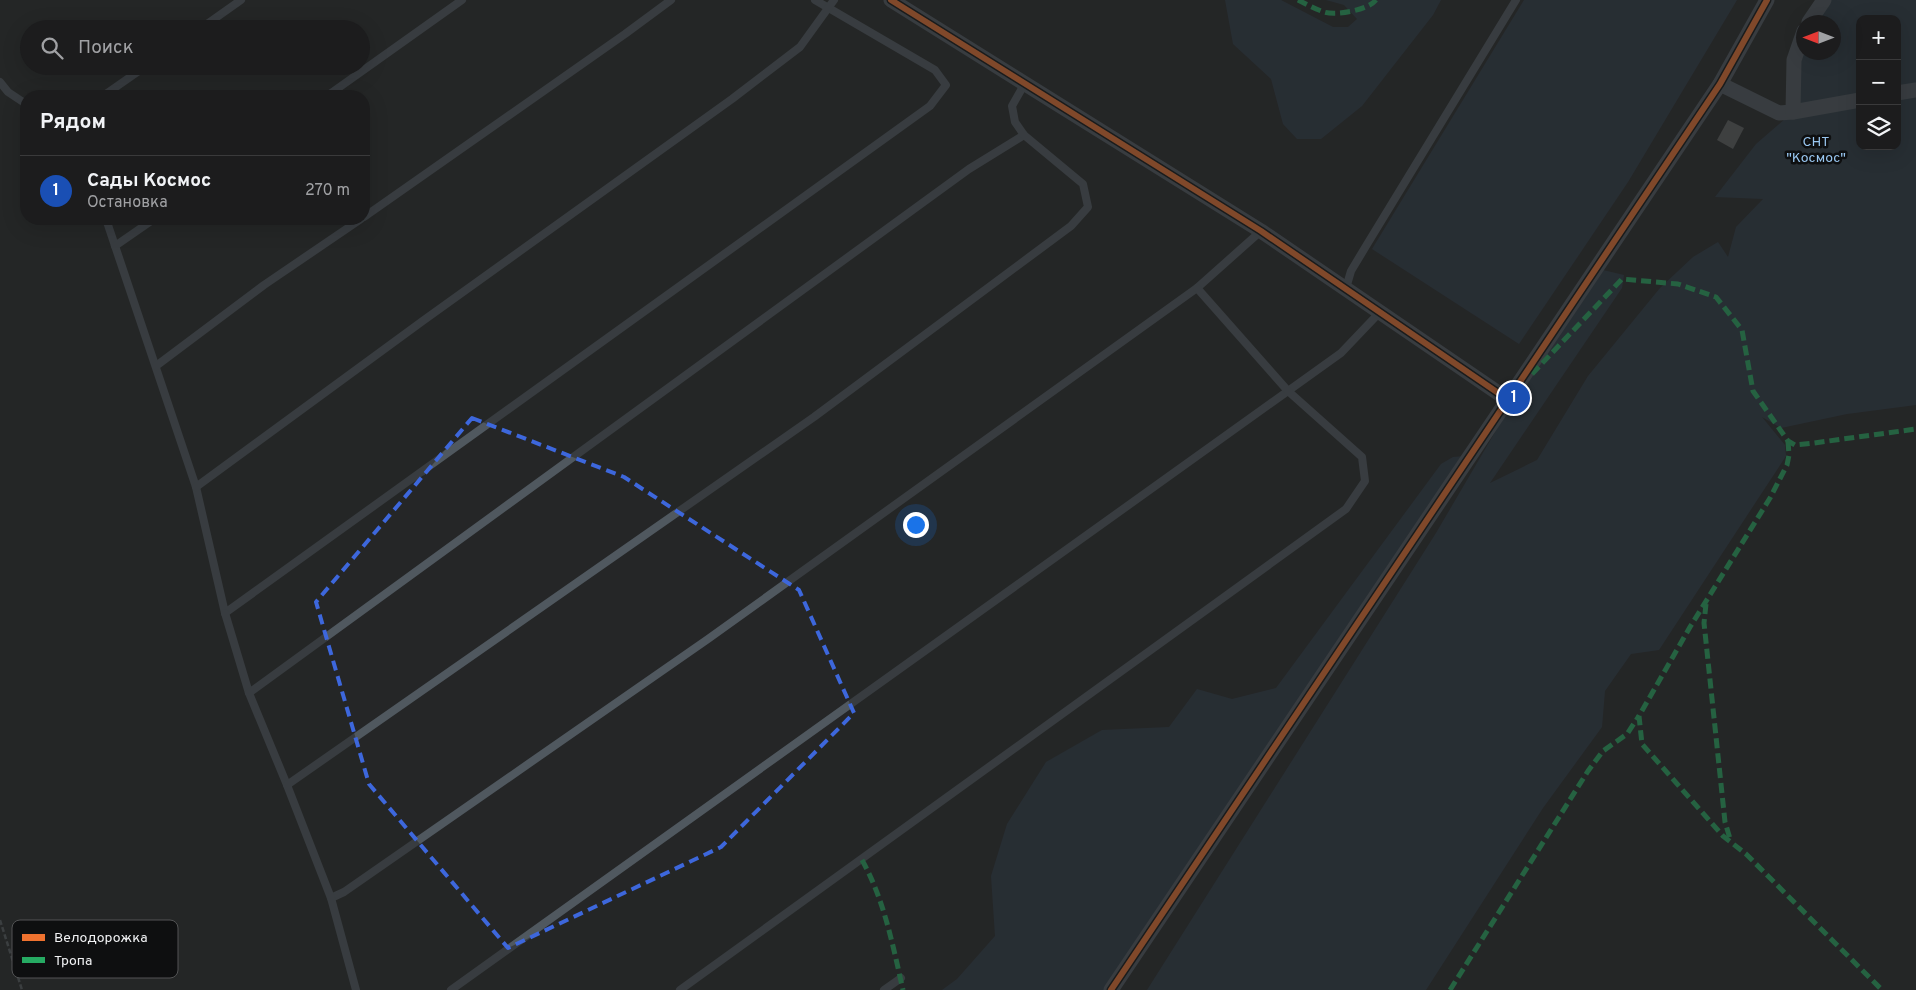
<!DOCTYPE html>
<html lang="ru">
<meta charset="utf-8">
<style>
:root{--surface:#1c1c1d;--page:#252526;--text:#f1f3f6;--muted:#a0a1a4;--line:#3a3a3b;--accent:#0b8043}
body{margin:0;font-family:Overpass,sans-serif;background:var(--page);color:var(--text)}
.controls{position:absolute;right:15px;top:15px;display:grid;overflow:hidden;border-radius:10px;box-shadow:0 5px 20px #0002}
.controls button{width:45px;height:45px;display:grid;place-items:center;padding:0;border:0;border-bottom:1px solid var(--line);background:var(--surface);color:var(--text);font:25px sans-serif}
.compass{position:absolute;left:1796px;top:15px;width:45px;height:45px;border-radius:50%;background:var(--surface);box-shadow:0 5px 20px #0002;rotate:270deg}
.you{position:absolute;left:915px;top:524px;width:18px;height:18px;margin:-12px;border:4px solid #fff;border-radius:50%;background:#1a73e8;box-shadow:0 0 0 8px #1a73e833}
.badge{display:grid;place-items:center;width:32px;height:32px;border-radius:50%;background:var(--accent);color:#fff;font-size:16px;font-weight:700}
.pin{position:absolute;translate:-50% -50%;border:2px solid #fff;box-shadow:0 1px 5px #0006}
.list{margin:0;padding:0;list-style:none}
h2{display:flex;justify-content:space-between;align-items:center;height:65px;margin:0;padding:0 20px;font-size:21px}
h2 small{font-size:16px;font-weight:400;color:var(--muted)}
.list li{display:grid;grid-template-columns:32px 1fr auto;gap:15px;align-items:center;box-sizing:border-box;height:70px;padding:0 20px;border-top:1px solid var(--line)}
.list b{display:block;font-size:19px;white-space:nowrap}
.list p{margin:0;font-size:16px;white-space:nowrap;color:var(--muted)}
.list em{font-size:16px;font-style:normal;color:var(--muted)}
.icon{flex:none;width:28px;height:28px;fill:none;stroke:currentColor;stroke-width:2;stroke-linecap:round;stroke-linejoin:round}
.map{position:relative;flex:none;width:1916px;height:990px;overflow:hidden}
.search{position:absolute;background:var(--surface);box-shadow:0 5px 20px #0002;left:20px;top:20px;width:350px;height:55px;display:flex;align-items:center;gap:12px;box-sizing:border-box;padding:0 18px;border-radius:28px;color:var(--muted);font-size:19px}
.panel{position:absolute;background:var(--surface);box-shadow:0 5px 20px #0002;left:20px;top:90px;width:350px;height:135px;border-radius:20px}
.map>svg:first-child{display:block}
.green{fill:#2b3844;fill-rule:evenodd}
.building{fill:#5e5f5f}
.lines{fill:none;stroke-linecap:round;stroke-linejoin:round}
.path{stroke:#585d61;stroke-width:2.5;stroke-dasharray:5 2.5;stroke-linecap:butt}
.lane{stroke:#50585f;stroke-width:8}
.street{stroke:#50585f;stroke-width:15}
.quiet{stroke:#26ab63;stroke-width:5;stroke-dasharray:10 5;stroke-linecap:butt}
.cycleway-casing{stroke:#0e0f10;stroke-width:9}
.cycleway{stroke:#ef722f;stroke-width:6}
.marked{fill:none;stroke:#3d67dc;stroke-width:4;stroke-dasharray:10 6;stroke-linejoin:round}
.labels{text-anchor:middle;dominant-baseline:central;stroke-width:5;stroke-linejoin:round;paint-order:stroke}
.park-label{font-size:14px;fill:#99c7f1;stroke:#0e0f10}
.key{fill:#0e0f10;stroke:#525354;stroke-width:1}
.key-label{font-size:14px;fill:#f1f2f4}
</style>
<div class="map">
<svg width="1916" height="990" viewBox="0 0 1916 990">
<rect width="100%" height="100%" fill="#252627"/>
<g class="green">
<path d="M1225,0H1281L1333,27H1348L1357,19L1344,5L1326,0H1441L1433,15L1362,106L1321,139H1297L1283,124L1271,79L1233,44Z"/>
<path d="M1524,0H1737L1628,182L1519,344L1372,249Z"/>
<path d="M1824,0H1916V405L1847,414L1781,428L1762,417L1785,445L1786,456L1659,650L1631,654L1605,691L1602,727L1543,808L1426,990H1147L1436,533L1518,393L1603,270L1624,275L1622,288L1490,483L1537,460L1588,376L1660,288L1693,257L1718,242L1728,257L1736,227L1763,199L1715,197L1756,144L1793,112L1794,60L1804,52H1834V22H1809ZM1860,19H1897V146H1860Z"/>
<path d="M1465,456L1109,990H942L957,979L995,936L991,876L1007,824L1046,762L1102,730L1169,727L1197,689L1232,699L1276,688L1441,464L1453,457Z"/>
</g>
<path class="building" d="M1728,120L1744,128L1733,149L1717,140Z"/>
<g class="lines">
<path class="path" d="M0,920L22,990"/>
<g class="lane">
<path d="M200,29L241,0"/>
<path d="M0,82L8,92L26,104"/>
<path d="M103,96L146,66"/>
<path d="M327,96L462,0"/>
<path d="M364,217L625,34L671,0"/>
<path d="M106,219L196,487L225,613L930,106L946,85L935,70L815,0"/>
<path d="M115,246L154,219"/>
<path d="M1346,288L1351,271L1366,246L1516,0"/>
<path d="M156,366L264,285L361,219"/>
<path d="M196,487L424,320L732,99L800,47L834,0"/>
<path d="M225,613L249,693L287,785"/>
<path d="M249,693L969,169L1024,135"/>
<path d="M331,898L344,892L708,639L1197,288L1261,231"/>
<path d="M356,990L331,898L287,785L814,417L1071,226L1088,207L1083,184L1024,135L1015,122L1012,106L1025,83"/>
<path d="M451,990L1288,391L1341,353L1381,311"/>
<path d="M680,990L1346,509L1365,481L1362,457L1288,391L1197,288"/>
<path d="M884,990L901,978"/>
</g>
<g class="street">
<path d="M891,0L1261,231L1507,399"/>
<path d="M1809,22L1824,0"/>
<path d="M1720,84L1779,113L1793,112L1860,100"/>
<path d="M1897,93L1916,90"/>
<path d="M1793,112L1794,60L1804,31"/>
<path d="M1111,990L1720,84L1767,0"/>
</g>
<g class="quiet">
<path d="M1298,0C1306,4 1315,9 1324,12C1336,16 1368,10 1376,0"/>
<path d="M1532,374L1622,279L1678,284L1716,297L1742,330L1753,391L1788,441L1795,445L1814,443L1916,429"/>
<path d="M1788,441L1789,455L1787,465L1770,498L1690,627L1639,716L1642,744L1723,836L1746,854L1882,990"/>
<path d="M1706,604L1704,623L1725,822L1731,842"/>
<path d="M862,860C884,899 893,946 903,990"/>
<path d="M1450,990L1588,771L1603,751L1627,734L1639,716"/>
</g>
<g class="cycleway-casing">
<g id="cycleway">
<path d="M891,0L1261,231L1507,399"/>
<path d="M1111,990L1720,84L1767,0"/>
</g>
</g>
<use href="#cycleway" class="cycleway"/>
</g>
<path d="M0 0H1916V990H0ZM472,418L624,477L799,590L854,713L721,847L508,948L369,784L316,602Z" fill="#252627" fill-opacity=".55" fill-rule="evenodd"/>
<path class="marked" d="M472,418L624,477L799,590L854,713L721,847L508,948L369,784L316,602Z"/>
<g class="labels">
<g class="park-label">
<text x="1816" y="142">СНТ<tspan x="1816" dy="16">"Космос"</tspan></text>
</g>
</g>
<rect x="12" y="920" width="166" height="58" rx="8" class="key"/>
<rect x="22" y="934" width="23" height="7" fill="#ef722f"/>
<rect x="22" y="957" width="23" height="6" fill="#26ab63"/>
<g class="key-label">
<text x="54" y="942">Велодорожка</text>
<text x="54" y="965">Тропа</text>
</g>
</svg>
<div class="controls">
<button>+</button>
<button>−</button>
<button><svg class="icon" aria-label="layers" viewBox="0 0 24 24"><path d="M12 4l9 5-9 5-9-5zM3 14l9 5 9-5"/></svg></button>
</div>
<svg class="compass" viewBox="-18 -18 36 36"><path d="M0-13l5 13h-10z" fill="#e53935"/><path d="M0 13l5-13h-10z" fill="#a0a1a4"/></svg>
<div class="you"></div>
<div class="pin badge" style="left:1514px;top:398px;background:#1a4fb4">1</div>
<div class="search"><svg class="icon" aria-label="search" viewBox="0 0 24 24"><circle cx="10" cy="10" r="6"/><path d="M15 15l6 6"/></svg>Поиск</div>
<section class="panel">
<h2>Рядом<small></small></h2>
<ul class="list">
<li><span class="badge" style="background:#1a4fb4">1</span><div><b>Сады Космос</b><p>Остановка</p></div><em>270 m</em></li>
</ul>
</section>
</div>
